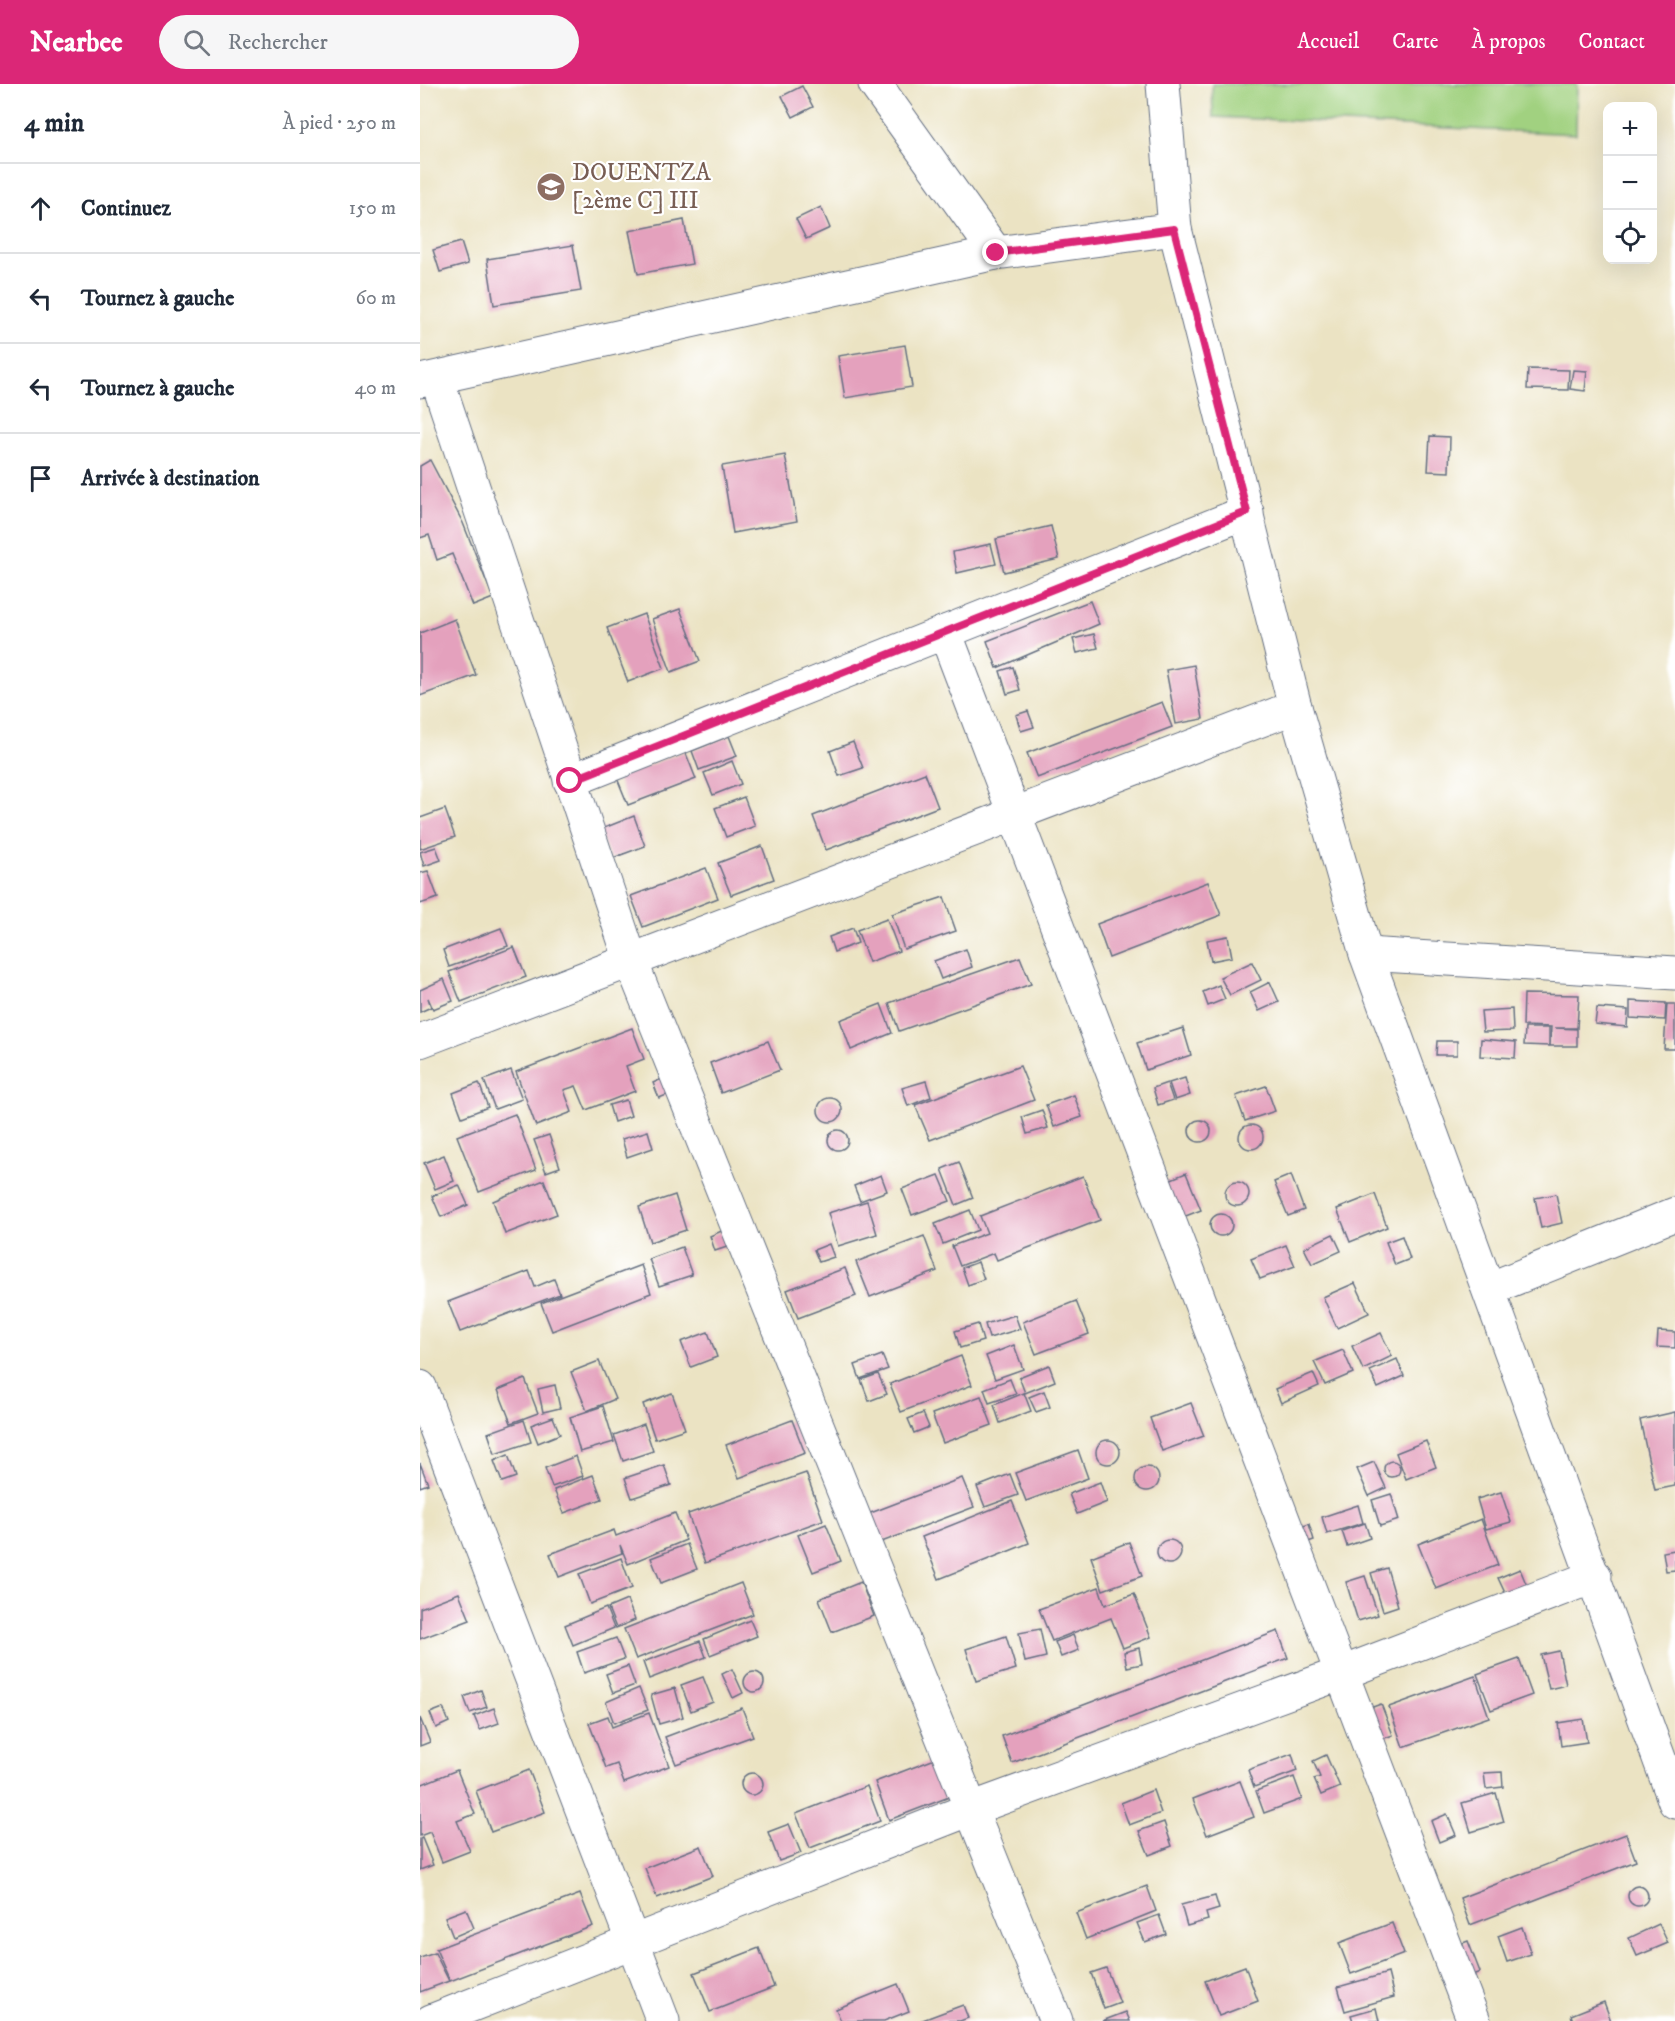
<!DOCTYPE html>
<html lang="fr">
<meta charset="utf-8">
<style>
:root{--surface:#fff;--page:#f6f6f7;--text:#1f2937;--muted:#747a83;--line:#e0e1e3;--accent:#db2777}
body{margin:0;font-family:"IM FELL DW Pica",serif;background:var(--page);color:var(--text)}
.controls{position:absolute;right:18px;top:18px;display:grid;overflow:hidden;border-radius:12px;box-shadow:0 6px 24px #0002}
.controls button{width:54px;height:54px;display:grid;place-items:center;padding:0;border:0;border-bottom:2px solid var(--line);background:var(--surface);color:var(--text);font:30px sans-serif}
.stop{position:absolute;width:18px;height:18px;margin:-14px;border:4px solid #db2777;border-radius:50%;background:#fff}
.stop.end{background:#db2777;border-color:#fff;box-shadow:0 2px 6px #0008}
.list{margin:0;padding:0;list-style:none}
h2{display:flex;justify-content:space-between;align-items:center;height:78px;margin:0;padding:0 24px;font-size:26px}
h2 small{font-size:20px;font-weight:400;color:var(--muted)}
.list li{display:grid;grid-template-columns:39px 1fr auto;gap:18px;align-items:center;box-sizing:border-box;height:90px;padding:0 24px;border-top:2px solid var(--line)}
.list b{display:block;font-size:22px;white-space:nowrap}
.list em{font-size:20px;font-style:normal;color:var(--muted)}
.icon{flex:none;width:33px;height:33px;fill:none;stroke:currentColor;stroke-width:2;stroke-linecap:round;stroke-linejoin:round}
.map{position:relative;flex:none;width:1255px;height:1937px;overflow:hidden}
header{display:flex;align-items:center;gap:36px;box-sizing:border-box;height:84px;padding:0 30px;background:var(--accent);color:#fff}
header strong{font-size:28px}
nav{display:flex;gap:33px;margin-inline-start:auto;font-size:21px}
.search{width:420px;height:54px;background:var(--page);display:flex;align-items:center;gap:15px;box-sizing:border-box;padding:0 21px;border-radius:33px;color:var(--muted);font-size:22px}
main{display:flex}
aside{flex:1;background:var(--surface)}
.map>svg:first-child{display:block}
.green{fill:#a1d180;stroke:#5e806f;stroke-width:1.5}
.building{fill:#e4a1bd}
.lines{fill:none;stroke-linecap:round;stroke-linejoin:round}
.minor-casing{stroke:#646e81;stroke-width:35}
.minor{stroke:#fff;stroke-width:33}
.route{stroke:#db2777;stroke-width:8}
.labels{text-anchor:middle;dominant-baseline:central;stroke-width:4.5;stroke-linejoin:round;paint-order:stroke}
.education-label{font-size:24px;fill:#785e54;stroke:#fff;text-anchor:start}
</style>
<header>
<strong>Nearbee</strong>
<div class="search"><svg class="icon" aria-label="search" viewBox="0 0 24 24"><circle cx="10" cy="10" r="6"/><path d="M15 15l6 6"/></svg>Rechercher</div>
<nav><a>Accueil</a><a>Carte</a><a>À propos</a><a>Contact</a></nav>
</header>
<main>
<aside>
<h2>4 min<small>À pied · 250 m</small></h2>
<ul class="list">
<li><svg class="icon" aria-label="ahead" viewBox="0 0 24 24"><path d="M12 20V5M6 11l6-6 6 6"/></svg><div><b>Continuez</b></div><em>150 m</em></li>
<li><svg class="icon" aria-label="left" viewBox="0 0 24 24"><path d="M17 20v-9H6M10 6l-5 5 5 5"/></svg><div><b>Tournez à gauche</b></div><em>60 m</em></li>
<li><svg class="icon" aria-label="left" viewBox="0 0 24 24"><path d="M17 20v-9H6M10 6l-5 5 5 5"/></svg><div><b>Tournez à gauche</b></div><em>40 m</em></li>
<li><svg class="icon" aria-label="arrive" viewBox="0 0 24 24"><path d="M6 21V4h12l-3 4 3 4H6"/></svg><div><b>Arrivée à destination</b></div></li>
</ul>
</aside>
<div class="map">
<svg width="1255" height="1937" viewBox="0 0 1255 1937">
<rect width="100%" height="100%" fill="#fff"/>
<filter id="ink" filterUnits="userSpaceOnUse"><feTurbulence type="fractalNoise" baseFrequency=".0167" numOctaves="2"/><feDisplacementMap in="SourceGraphic" scale="12" xChannelSelector="R" yChannelSelector="G"/><feConvolveMatrix kernelMatrix="1 2 1 2 8 2 1 2 1" color-interpolation-filters="sRGB"/></filter>
<filter id="wash" filterUnits="userSpaceOnUse"><feTurbulence type="fractalNoise" baseFrequency=".008" numOctaves="4" result="noise"/><feDisplacementMap in="SourceGraphic" scale="24" xChannelSelector="R" yChannelSelector="G"/><feGaussianBlur stdDeviation="1.35" result="paint"/><feColorMatrix in="noise" values="0 0 0 0 0 0 0 0 0 0 0 0 0 0 0 0 0 1.4 0 .05"/><feComposite in="paint" operator="in"/></filter>
<g filter="url(#wash)">
<rect width="100%" height="100%" fill="#ebe3c3"/>
<path class="green" d="M792,0H1157L1156,50L793,33Z"/>
<g id="blocks">
<g class="building">
<path d="M382,2L393,23L373,33L362,12Z"/>
<path d="M401,123L410,144L386,155L376,135Z"/>
<path d="M264,136L272,180L218,190L209,147Z"/>
<path d="M41,158L48,180L20,188L13,166Z"/>
<path d="M153,161L161,207L74,221L67,175Z"/>
<path d="M485,261L492,303L425,314L418,272Z"/>
<path d="M1108,285L1149,286L1148,306L1107,305Z"/>
<path d="M1153,286L1167,287L1165,307L1150,305Z"/>
<path d="M1010,352L1030,353L1029,388L1008,387Z"/>
<path d="M365,371L377,437L313,449L302,382Z"/>
<path d="M10,376L43,439L73,514L53,522L32,470L17,476L9,451L0,454V382Z"/>
<path d="M631,442L639,475L584,488L576,455Z"/>
<path d="M571,460L576,480L537,489L533,468Z"/>
<path d="M670,517L679,540L577,584L567,557Z"/>
<path d="M260,525L280,577L251,588L232,535Z"/>
<path d="M224,530L244,584L208,598L187,544Z"/>
<path d="M35,535L56,591L0,612V549Z"/>
<path d="M674,550L678,564L657,569L653,555Z"/>
<path d="M774,581L783,635L756,640L746,586Z"/>
<path d="M593,583L600,606L587,610L580,587Z"/>
<path d="M742,618L752,643L617,694L607,669Z"/>
<path d="M608,627L614,643L601,647L596,631Z"/>
<path d="M309,652L317,672L279,686L272,667Z"/>
<path d="M433,658L443,684L419,692L410,667Z"/>
<path d="M265,667L276,695L208,721L197,694Z"/>
<path d="M312,677L321,700L293,711L284,689Z"/>
<path d="M505,689L518,723L406,766L393,732Z"/>
<path d="M324,713L335,742L306,753L295,724Z"/>
<path d="M25,725L35,753L0,765V734Z"/>
<path d="M214,732L225,762L190,775L179,746Z"/>
<path d="M342,762L354,795L311,811L298,779Z"/>
<path d="M16,763L21,776L4,782L0,768Z"/>
<path d="M286,784L298,814L223,843L211,812Z"/>
<path d="M8,787L18,814L0,820V789Z"/>
<path d="M788,798L801,831L689,874L677,840Z"/>
<path d="M524,813L536,847L484,865L472,830Z"/>
<path d="M467,835L479,867L449,878L437,846Z"/>
<path d="M81,844L88,862L29,883L23,866Z"/>
<path d="M433,844L438,859L414,868L409,853Z"/>
<path d="M808,852L812,873L791,877L787,856Z"/>
<path d="M94,863L106,893L41,918L29,888Z"/>
<path d="M546,865L552,883L521,895L514,877Z"/>
<path d="M600,873L611,900L479,947L469,919Z"/>
<path d="M832,878L841,896L810,911L800,893Z"/>
<path d="M24,895L33,917L13,925L8,914L11,923L0,928V906Z"/>
<path d="M850,898L859,918L839,927L830,908Z"/>
<path d="M799,901L805,915L788,922L783,908Z"/>
<path d="M1104,910L1159,911L1157,944H1135L1157,945V962H1130L1131,943L1103,942Z"/>
<path d="M1210,917L1246,919L1245,936L1210,934Z"/>
<path d="M461,920L472,949L431,966L420,936Z"/>
<path d="M1247,920H1255V965H1244Z"/>
<path d="M1177,924L1208,926L1207,943L1175,940Z"/>
<path d="M1092,925L1093,947L1063,948L1061,927Z"/>
<path d="M212,944L224,975L206,982L215,1007L166,1026L156,1002L144,1006L152,1028L116,1042L96,988Z"/>
<path d="M763,944L771,971L726,986L717,959Z"/>
<path d="M1105,944H1129V962L1104,961Z"/>
<path d="M1061,955L1096,958L1095,974L1060,972Z"/>
<path d="M348,957L360,986L301,1009L290,979Z"/>
<path d="M1017,957H1037V971H1016Z"/>
<path d="M600,982L614,1016L510,1056L495,1021Z"/>
<path d="M91,986L102,1015L75,1025L64,996Z"/>
<path d="M246,993L252,1009L239,1014L233,999Z"/>
<path d="M765,994L770,1011L755,1016L749,999Z"/>
<path d="M506,997L511,1013L488,1022L482,1004Z"/>
<path d="M59,999L68,1023L42,1033L33,1009Z"/>
<path d="M747,999L753,1016L738,1021L733,1004Z"/>
<path d="M846,1002L855,1027L825,1037L816,1012Z"/>
<path d="M654,1011L662,1033L634,1043L626,1021Z"/>
<circle cx="410" cy="1026" r="12"/>
<path d="M206,1016L211,1032L194,1038L189,1021Z"/>
<path d="M622,1026L628,1044L607,1050L602,1033Z"/>
<path d="M95,1030L116,1086L59,1108L37,1052Z"/>
<circle cx="780" cy="1047" r="11"/>
<circle cx="831" cy="1053" r="12"/>
<circle cx="418" cy="1056" r="10"/>
<path d="M228,1047L233,1064L207,1073L202,1055Z"/>
<path d="M129,1051L140,1083L126,1088L114,1056Z"/>
<path d="M24,1071L34,1097L15,1105L4,1079Z"/>
<path d="M539,1078L553,1114L536,1121L522,1085Z"/>
<path d="M766,1089L781,1126L753,1137L739,1100Z"/>
<path d="M461,1091L467,1107L440,1117L434,1102Z"/>
<path d="M519,1091L530,1117L492,1131L482,1105Z"/>
<path d="M871,1091L884,1126L868,1132L854,1098Z"/>
<path d="M663,1092L680,1136L577,1176L574,1169L540,1182L532,1162L567,1149L560,1132Z"/>
<path d="M124,1096L137,1130L85,1150L73,1117Z"/>
<circle cx="817" cy="1110" r="12"/>
<path d="M39,1101L48,1121L21,1133L12,1112Z"/>
<path d="M955,1110L967,1143L930,1158L917,1125Z"/>
<path d="M1136,1110L1142,1139L1121,1144L1115,1114Z"/>
<path d="M255,1111L266,1146L230,1158L219,1123Z"/>
<path d="M447,1117L457,1150L418,1162L408,1129Z"/>
<path d="M550,1126L558,1146L523,1160L515,1140Z"/>
<circle cx="801" cy="1141" r="11"/>
<path d="M304,1146L310,1162L295,1167L290,1152Z"/>
<path d="M913,1150L921,1167L892,1180L884,1164Z"/>
<path d="M504,1152L517,1187L450,1213L436,1178Z"/>
<path d="M982,1152L990,1175L975,1181L966,1158Z"/>
<path d="M409,1160L414,1173L399,1178L394,1166Z"/>
<path d="M866,1161L875,1182L840,1195L831,1175Z"/>
<path d="M262,1163L272,1191L239,1202L229,1175Z"/>
<path d="M558,1178L564,1195L548,1201L542,1184Z"/>
<path d="M221,1181L231,1209L132,1247L121,1219Z"/>
<path d="M425,1184L436,1212L378,1234L367,1206Z"/>
<path d="M109,1187L115,1203L134,1195L140,1210L40,1248L28,1218Z"/>
<path d="M935,1199L949,1229L917,1244L903,1213Z"/>
<path d="M656,1217L669,1250L616,1270L603,1238Z"/>
<path d="M595,1231L600,1245L569,1254L565,1240Z"/>
<path d="M558,1240L563,1257L540,1264L535,1247Z"/>
<path d="M1238,1247L1255,1248V1264L1237,1263Z"/>
<path d="M288,1248L297,1273L271,1283L261,1258Z"/>
<path d="M961,1249L972,1272L943,1286L932,1262Z"/>
<path d="M594,1261L603,1285L575,1295L566,1272Z"/>
<path d="M923,1266L933,1289L905,1301L894,1278Z"/>
<path d="M462,1271L468,1285L440,1295L435,1281Z"/>
<path d="M541,1272L552,1301L481,1328L470,1300Z"/>
<path d="M977,1275L984,1292L958,1304L950,1287Z"/>
<path d="M179,1277L195,1315L167,1327L151,1288Z"/>
<path d="M629,1281L635,1297L605,1309L599,1293Z"/>
<path d="M893,1289L899,1302L861,1319L855,1305Z"/>
<path d="M458,1290L467,1310L449,1317L441,1296Z"/>
<path d="M105,1295L118,1329L91,1339L78,1306Z"/>
<path d="M590,1295L596,1310L569,1319L564,1305Z"/>
<path d="M135,1301L140,1324L123,1328L118,1305Z"/>
<path d="M624,1307L630,1323L616,1328L609,1313Z"/>
<path d="M252,1309L265,1345L235,1355L223,1320Z"/>
<path d="M604,1309L611,1327L580,1339L574,1321Z"/>
<path d="M561,1312L572,1341L523,1359L512,1330Z"/>
<path d="M771,1319L784,1352L742,1367L730,1334Z"/>
<path d="M183,1322L194,1358L160,1368L150,1333Z"/>
<path d="M1255,1328V1402L1235,1406L1220,1336Z"/>
<path d="M503,1329L509,1343L494,1349L488,1335Z"/>
<path d="M133,1333L140,1350L118,1359L111,1341Z"/>
<path d="M104,1336L111,1358L75,1370L68,1349Z"/>
<path d="M372,1336L385,1369L319,1394L306,1361Z"/>
<path d="M224,1340L233,1367L203,1377L194,1351Z"/>
<circle cx="688" cy="1368" r="12"/>
<path d="M1006,1357L1016,1383L986,1395L976,1369Z"/>
<path d="M658,1366L668,1394L606,1417L595,1389Z"/>
<path d="M88,1371L96,1393L82,1398L74,1377Z"/>
<path d="M156,1372L163,1392L132,1403L125,1384Z"/>
<circle cx="972" cy="1385" r="8"/>
<path d="M954,1378L966,1404L949,1412L937,1385Z"/>
<path d="M0,1379L8,1400L0,1403Z"/>
<path d="M244,1381L251,1401L212,1414L205,1394Z"/>
<circle cx="727" cy="1395" r="12"/>
<path d="M386,1389L403,1436L285,1479L268,1430Z"/>
<path d="M590,1390L598,1411L565,1423L557,1403Z"/>
<path d="M173,1391L182,1415L144,1429L134,1406Z"/>
<path d="M542,1394L554,1423L459,1459L448,1430Z"/>
<path d="M680,1398L687,1418L657,1430L649,1410Z"/>
<path d="M1081,1408L1091,1438L1066,1445L1057,1415Z"/>
<path d="M971,1410L979,1436L960,1442L952,1416Z"/>
<path d="M592,1417L609,1459L519,1495L502,1453Z"/>
<path d="M938,1421L943,1439L907,1450L902,1433Z"/>
<path d="M255,1429L266,1456L208,1480L200,1461L202,1469L139,1493L130,1470L194,1446L196,1452Z"/>
<path d="M1061,1435L1078,1481L1016,1505L998,1460Z"/>
<path d="M945,1439L950,1454L927,1462L922,1447Z"/>
<path d="M406,1440L421,1477L393,1488L378,1451Z"/>
<path d="M889,1440L894,1456L876,1462L870,1447Z"/>
<circle cx="749" cy="1468" r="12"/>
<path d="M709,1458L722,1492L683,1506L671,1473Z"/>
<path d="M267,1460L277,1485L241,1499L231,1474Z"/>
<path d="M1255,1466V1486L1246,1487L1243,1468Z"/>
<path d="M201,1474L212,1504L170,1520L159,1490Z"/>
<path d="M967,1484L978,1522L963,1527L951,1489Z"/>
<path d="M1100,1485L1107,1502L1086,1511L1078,1494Z"/>
<path d="M945,1492L958,1531L938,1537L926,1498Z"/>
<path d="M441,1498L454,1532L412,1548L399,1515Z"/>
<path d="M321,1499L333,1530L216,1575L204,1545Z"/>
<path d="M679,1503L685,1521L714,1510L731,1553L703,1564L691,1534L632,1557L619,1525Z"/>
<path d="M39,1509L50,1536L0,1555V1524Z"/>
<path d="M207,1516L215,1536L196,1544L188,1524Z"/>
<path d="M186,1524L194,1544L153,1561L145,1541Z"/>
<path d="M330,1536L337,1552L290,1571L284,1555Z"/>
<path d="M620,1545L626,1573L605,1578L599,1549Z"/>
<path d="M858,1547L868,1574L592,1679L582,1652Z"/>
<path d="M653,1551L659,1566L641,1573L635,1558Z"/>
<path d="M586,1552L596,1585L556,1597L546,1565Z"/>
<path d="M196,1554L204,1575L164,1589L157,1568Z"/>
<path d="M280,1557L286,1573L229,1595L223,1578Z"/>
<path d="M719,1564L722,1580L707,1583L704,1568Z"/>
<path d="M1139,1567L1146,1601L1129,1605L1121,1571Z"/>
<path d="M1099,1575L1112,1611L1071,1626L1057,1590Z"/>
<path d="M208,1582L215,1601L193,1609L186,1590Z"/>
<path d="M312,1585L323,1609L313,1614L302,1590Z"/>
<circle cx="334" cy="1598" r="10"/>
<path d="M1055,1592L1069,1633L983,1663L969,1623Z"/>
<path d="M283,1593L293,1618L271,1627L261,1601Z"/>
<path d="M219,1604L228,1626L194,1639L186,1618Z"/>
<path d="M255,1604L263,1633L239,1640L231,1611Z"/>
<path d="M61,1606L67,1623L50,1629L44,1613Z"/>
<path d="M961,1620L973,1651L951,1659L939,1628Z"/>
<path d="M23,1624L29,1638L16,1644L10,1629Z"/>
<path d="M74,1624L79,1639L60,1646L54,1632Z"/>
<path d="M322,1624L333,1652L256,1680L245,1653Z"/>
<path d="M229,1629L249,1682L204,1699L197,1680L186,1684L169,1639L188,1632L192,1643Z"/>
<path d="M0,1634L10,1658L0,1662Z"/>
<path d="M1163,1635L1167,1658L1141,1662L1138,1639Z"/>
<path d="M872,1670L877,1687L834,1703L828,1686Z"/>
<path d="M906,1671L920,1703L901,1711L894,1695L900,1693L893,1677Z"/>
<path d="M515,1675L529,1713L469,1736L455,1698Z"/>
<path d="M37,1686L55,1730L37,1737L50,1767L22,1778L10,1748L0,1752V1701Z"/>
<path d="M109,1686L125,1728L71,1748L56,1707Z"/>
<path d="M1082,1688L1083,1703L1066,1705L1064,1689Z"/>
<circle cx="332" cy="1700" r="11"/>
<path d="M874,1693L882,1715L844,1729L836,1707Z"/>
<path d="M820,1697L834,1733L787,1751L773,1715Z"/>
<path d="M447,1702L460,1737L390,1764L376,1730Z"/>
<path d="M733,1706L741,1729L709,1741L701,1719Z"/>
<path d="M1076,1709L1084,1738L1051,1748L1042,1719Z"/>
<path d="M1027,1730L1036,1751L1019,1758L1011,1737Z"/>
<path d="M744,1738L752,1762L729,1771L719,1747Z"/>
<path d="M369,1740L381,1769L359,1777L348,1748Z"/>
<path d="M1206,1750L1216,1777L1050,1841L1040,1814Z"/>
<path d="M2,1754L13,1781L0,1786V1755Z"/>
<path d="M281,1762L293,1792L237,1814L225,1784Z"/>
<circle cx="1218" cy="1812" r="10"/>
<path d="M727,1802L736,1827L666,1855L656,1829Z"/>
<path d="M160,1810L173,1842L30,1897L16,1865Z"/>
<path d="M795,1812L799,1825L786,1829L788,1836L767,1842L761,1821Z"/>
<path d="M46,1825L54,1844L33,1853L25,1833Z"/>
<path d="M739,1831L746,1850L725,1858L717,1839Z"/>
<path d="M972,1839L984,1870L931,1890L919,1859Z"/>
<path d="M1239,1840L1248,1859L1217,1872L1209,1854Z"/>
<path d="M1102,1843L1111,1870L1087,1878L1078,1852Z"/>
<path d="M1048,1857L1060,1888L1042,1895L1030,1864Z"/>
<path d="M339,1864L354,1903L290,1928L274,1889Z"/>
<path d="M15,1869L29,1897L0,1908V1874Z"/>
<path d="M825,1882L838,1917L799,1932L785,1897Z"/>
<path d="M686,1884L700,1919L684,1925L671,1889Z"/>
<path d="M968,1889L974,1913L925,1927L918,1903Z"/>
<path d="M478,1900L489,1927L464,1937H421L416,1925Z"/>
<path d="M1184,1918L1191,1937H1153L1151,1931Z"/>
<path d="M543,1921L548,1934L540,1937H500Z"/>
<path d="M956,1924L959,1937H933L931,1931Z"/>
<path d="M706,1928L710,1937H682Z"/>
</g>
</g>
</g>
<g filter="url(#ink)">
<use href="#blocks" fill-opacity="0" stroke="#646e81" stroke-width="1.5"/>
<g class="lines">
<g class="minor-casing">
<g id="minor">
<path d="M455,0L576,169"/>
<path d="M743,0L755,145L875,623L946,870L1255,1718"/>
<path d="M17,295L211,877L636,1937"/>
<path d="M0,297L576,169L755,145"/>
<path d="M525,548L1054,1937"/>
<path d="M150,697L827,428"/>
<path d="M946,870L1255,889"/>
<path d="M0,957L875,623"/>
<path d="M1069,1205L1255,1130"/>
<path d="M0,1303L243,1937"/>
<path d="M11,1937L551,1725L922,1589L1175,1492"/>
</g>
</g>
<use href="#minor" class="minor"/>
</g>
</g>
<g class="lines" filter="url(#ink)">
<path class="route" d="M150,697L827,428L754,145L576,169"/>
</g>
<defs>
<g id="school-disc" transform="scale(1.5)"><circle r="9.5" fill="#8d6e63" stroke="#fff"/><path d="M0-5L7-2L0 1L-7-2ZM-4 1L0 2.5L4 1V4Q0 6-4 4Z" fill="#fff"/></g>
</defs>
<g fill-rule="evenodd">
<use href="#school-disc" x="131" y="103"/>
</g>
<g class="labels">
<g class="education-label">
<text x="152" y="89">DOUENTZA<tspan x="152" dy="28">[2ème C] III</tspan></text>
</g>
</g>
</svg>
<div class="controls">
<button>+</button>
<button>−</button>
<button><svg class="icon" aria-label="locate" viewBox="0 0 24 24"><circle cx="12" cy="12" r="6"/><path d="M12 2v4M12 18v4M2 12h4M18 12h4"/></svg></button>
</div>
<div class="stop" style="left:150px;top:697px"></div>
<div class="stop end" style="left:576px;top:169px"></div>
</div>
</main>
